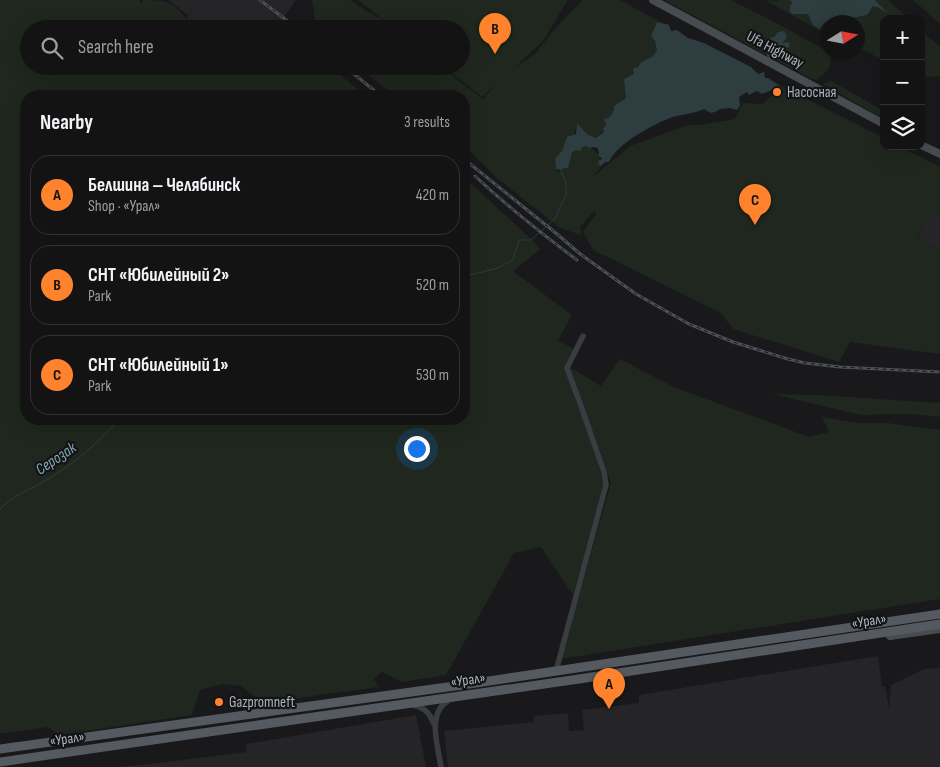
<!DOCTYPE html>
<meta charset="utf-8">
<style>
:root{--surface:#131314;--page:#202022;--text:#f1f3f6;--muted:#9d9ea0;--line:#323234;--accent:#ff832d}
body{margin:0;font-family:"Sofia Sans Condensed",sans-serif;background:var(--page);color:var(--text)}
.controls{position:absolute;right:15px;top:15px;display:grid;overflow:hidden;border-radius:10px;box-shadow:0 5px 20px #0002}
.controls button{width:45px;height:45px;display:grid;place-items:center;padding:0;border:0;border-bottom:1px solid var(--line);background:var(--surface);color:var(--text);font:25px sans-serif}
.compass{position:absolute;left:820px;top:15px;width:45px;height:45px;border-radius:50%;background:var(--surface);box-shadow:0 5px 20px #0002;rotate:79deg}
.you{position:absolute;left:416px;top:448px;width:18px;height:18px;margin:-12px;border:4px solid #fff;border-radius:50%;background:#1a73e8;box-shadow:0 0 0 8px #1a73e833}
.badge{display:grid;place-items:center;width:32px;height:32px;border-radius:50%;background:var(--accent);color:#111;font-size:16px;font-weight:700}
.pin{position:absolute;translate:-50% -41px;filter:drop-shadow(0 1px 2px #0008)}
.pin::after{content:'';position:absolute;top:26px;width:18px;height:15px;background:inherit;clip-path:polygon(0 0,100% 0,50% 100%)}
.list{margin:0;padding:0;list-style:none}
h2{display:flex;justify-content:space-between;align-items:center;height:65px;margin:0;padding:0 20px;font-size:21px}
h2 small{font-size:16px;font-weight:400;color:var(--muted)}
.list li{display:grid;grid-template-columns:32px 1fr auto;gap:15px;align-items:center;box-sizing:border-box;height:80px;margin:0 10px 10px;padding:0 10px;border:1px solid var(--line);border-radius:20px}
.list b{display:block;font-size:19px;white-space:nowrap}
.list p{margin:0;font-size:16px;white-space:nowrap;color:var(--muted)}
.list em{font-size:16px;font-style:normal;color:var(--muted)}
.icon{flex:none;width:28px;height:28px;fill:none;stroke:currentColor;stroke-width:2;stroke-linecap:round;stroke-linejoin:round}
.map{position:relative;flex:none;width:940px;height:767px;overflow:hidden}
.search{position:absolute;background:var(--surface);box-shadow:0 5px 20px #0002;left:20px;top:20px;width:450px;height:55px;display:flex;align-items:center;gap:12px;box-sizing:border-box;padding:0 18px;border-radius:28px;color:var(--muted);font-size:19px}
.panel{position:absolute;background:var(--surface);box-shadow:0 5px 20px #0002;left:20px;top:90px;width:450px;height:335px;border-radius:20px}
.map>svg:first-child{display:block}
.built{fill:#252528}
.green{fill:#1f271e}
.water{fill:#2d3d40}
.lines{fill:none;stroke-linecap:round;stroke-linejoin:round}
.stream{stroke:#2d3d40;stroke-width:1}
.street{stroke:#393c40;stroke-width:5.5}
.secondary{stroke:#474c51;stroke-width:8}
.primary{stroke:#555a60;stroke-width:9}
.rail-casing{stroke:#4c5156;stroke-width:3}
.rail{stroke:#141416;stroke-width:1;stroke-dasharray:4;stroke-linecap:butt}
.poi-dot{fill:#ff832d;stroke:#141416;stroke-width:2}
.labels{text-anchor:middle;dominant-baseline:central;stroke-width:4.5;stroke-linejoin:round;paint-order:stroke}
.street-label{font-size:15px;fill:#aab4bc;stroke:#141416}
.poi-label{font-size:15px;fill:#aab4bc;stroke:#141416;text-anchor:start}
.water-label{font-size:16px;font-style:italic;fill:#7facb8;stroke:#141416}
</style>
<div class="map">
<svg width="940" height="767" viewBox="0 0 940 767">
<rect width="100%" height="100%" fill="#19191b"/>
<g class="built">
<path d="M168,0H296L275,29H206Z"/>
<path d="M940,212V250L918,239L925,218L932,217Z"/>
<path d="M878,656L882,687L885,686L889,708L891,685L924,669L940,668V767H448L444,731L534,722V716L568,713L569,731L584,730L582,710L639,703V695Z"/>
<path d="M416,715L426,767H118L141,765L247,752L246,744Z"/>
</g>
<g class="green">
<path d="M0,0H139L142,3L143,0C166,0 172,1 187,20L188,14L192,10L193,14V20L206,29H29V66H330L366,96H26V419H464V177L529,237L540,249L513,271L572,315L558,340L575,350L568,365L604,483V491L573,595L541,547L514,553L446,675L402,682L382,672L374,679L379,687L262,703L241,686L222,684L200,690L192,715L60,735L48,727L0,734Z"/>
<path d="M312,0H350L363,9L381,19L391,29H376L369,25L371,29H317Z"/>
<path d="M358,0H568L543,41L514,68L536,53L552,32L582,0H620L666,25L657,50L653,56L640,63L634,74L626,98L614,106L613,114L609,118L604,131L596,138L587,134L577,123C575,139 566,147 555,158L556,169L558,173C568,156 567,148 589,146L597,153L602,166L593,177L630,146L688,125H699L735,119L743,103L763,104L781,86L884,138V146H899L940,167V212L932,217L925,219L918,238L940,250V354L850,342L839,362L733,329L721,313L593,250L583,232L596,214L595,210L580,227L581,235L560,228L497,178L464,146V96H395L389,92L390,91L378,83L358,66H440L483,99L496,84L482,97L443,66H461V29H395Z"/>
<path d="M664,0H731L769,19L827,51L828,52L830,53C833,68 828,71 816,80L810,78Z"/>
<path d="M765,0L778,1L779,0H789L792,2L808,14L813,25L827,23V35Z"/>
<path d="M875,0H888L909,19H884V60L858,48V22H847L852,18L867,15L873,6L879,8L886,11Z"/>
<path d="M913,0H940V24Z"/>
<path d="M921,30L940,47V76L927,77L921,75Z"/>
<path d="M831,81L884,111V119L823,84Z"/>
<path d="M620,359L674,387L809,437L829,432L822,417L858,423H888L940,430V599L561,659L611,483L570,367L601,386Z"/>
<path d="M772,394L820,395L940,403V417L911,414L861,415Z"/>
</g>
<g class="water">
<path d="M789,0H875L888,13L879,8L873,6L867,15L852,18L847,22H828L824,23L819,29L813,25L808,14H792L789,10L792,2Z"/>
<path d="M657,22L669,25L671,31L677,30L688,38L704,43L751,67L758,74L764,72L765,78H768L780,86C775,90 768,91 762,94L757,91L749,95L747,92L739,97L740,106L737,110L730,108L720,109L715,112L711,113L704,109C693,114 683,114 673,117C655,123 616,144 609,162H605L601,166L598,164L599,160L602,159V158L598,156L599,153L598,148L593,147L589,148L586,146L582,147L581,151L577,150L572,152L568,168H564L561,170L556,169L555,158L562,151L567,137L576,134L577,123L587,134L596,138L604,132L603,128L606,125L604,119C612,118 613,113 614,106L626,98L624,79L634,74L633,68L638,67L640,63L653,56L657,50L655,41L651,36Z"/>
<path d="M784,31L787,37L782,43L789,42L790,47L776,49L773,56L768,59L766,52L771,46L768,38L774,37L778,32Z"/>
</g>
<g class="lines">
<g class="stream">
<path d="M464,278L465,276L495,269L513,260L519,240H531L555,219L559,209L566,196V183L561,171"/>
<path d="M0,510C10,496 34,488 48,479C75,463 99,442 119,419"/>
</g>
<g class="street">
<path d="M556,671L606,485L604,472L580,403L567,368L583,336"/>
<path d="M413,705C425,708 429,712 434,724"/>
<path d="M441,767C438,746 426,713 449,700"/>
</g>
<g class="secondary">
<path d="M653,0L884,124"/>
<path d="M921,145L940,154"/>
<path d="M890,636L940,629"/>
</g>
<g class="primary">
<path d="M0,749L462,685L940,614"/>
<path d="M0,762L579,679L940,624"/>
</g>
<g class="rail-casing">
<g id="rail">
<path d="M260,0L298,29"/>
<path d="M344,66L381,96"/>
<path d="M464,159L557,234L579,253L601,269L636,294L689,324L733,342L788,359L805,363L840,367L940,372"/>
<path d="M475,176C507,206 542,234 577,260"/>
</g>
</g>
<use href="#rail" class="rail"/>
</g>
<g class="poi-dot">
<circle cx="777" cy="92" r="5"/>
<circle cx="219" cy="702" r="5"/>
</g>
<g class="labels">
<g class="street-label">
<text transform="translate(775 50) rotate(28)">Ufa Highway</text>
<text transform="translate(869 621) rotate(-9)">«Урал»</text>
<text transform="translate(468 680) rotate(-8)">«Урал»</text>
<text transform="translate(67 739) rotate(-8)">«Урал»</text>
</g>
<g class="poi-label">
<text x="787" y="92">Насосная</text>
<text x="229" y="702">Gazpromneft</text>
</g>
<g class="water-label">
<text transform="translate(56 459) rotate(-34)">Серозак</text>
</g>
</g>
</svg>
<div class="controls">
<button>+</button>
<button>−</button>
<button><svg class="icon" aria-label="layers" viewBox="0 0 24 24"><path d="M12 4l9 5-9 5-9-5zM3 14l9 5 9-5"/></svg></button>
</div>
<svg class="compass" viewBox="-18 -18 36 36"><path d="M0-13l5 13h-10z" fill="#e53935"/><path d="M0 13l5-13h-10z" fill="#9d9ea0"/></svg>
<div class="you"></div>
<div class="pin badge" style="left:609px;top:709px">A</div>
<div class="pin badge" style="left:495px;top:54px">B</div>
<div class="pin badge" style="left:755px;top:225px">C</div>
<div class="search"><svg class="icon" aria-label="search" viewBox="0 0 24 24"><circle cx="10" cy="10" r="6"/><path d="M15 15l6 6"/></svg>Search here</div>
<section class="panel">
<h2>Nearby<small>3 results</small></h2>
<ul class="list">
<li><span class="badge">A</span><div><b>Белшина – Челябинск</b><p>Shop · «Урал»</p></div><em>420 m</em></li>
<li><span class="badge">B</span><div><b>СНТ «Юбилейный 2»</b><p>Park</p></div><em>520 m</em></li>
<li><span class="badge">C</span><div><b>СНТ «Юбилейный 1»</b><p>Park</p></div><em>530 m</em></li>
</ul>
</section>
</div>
